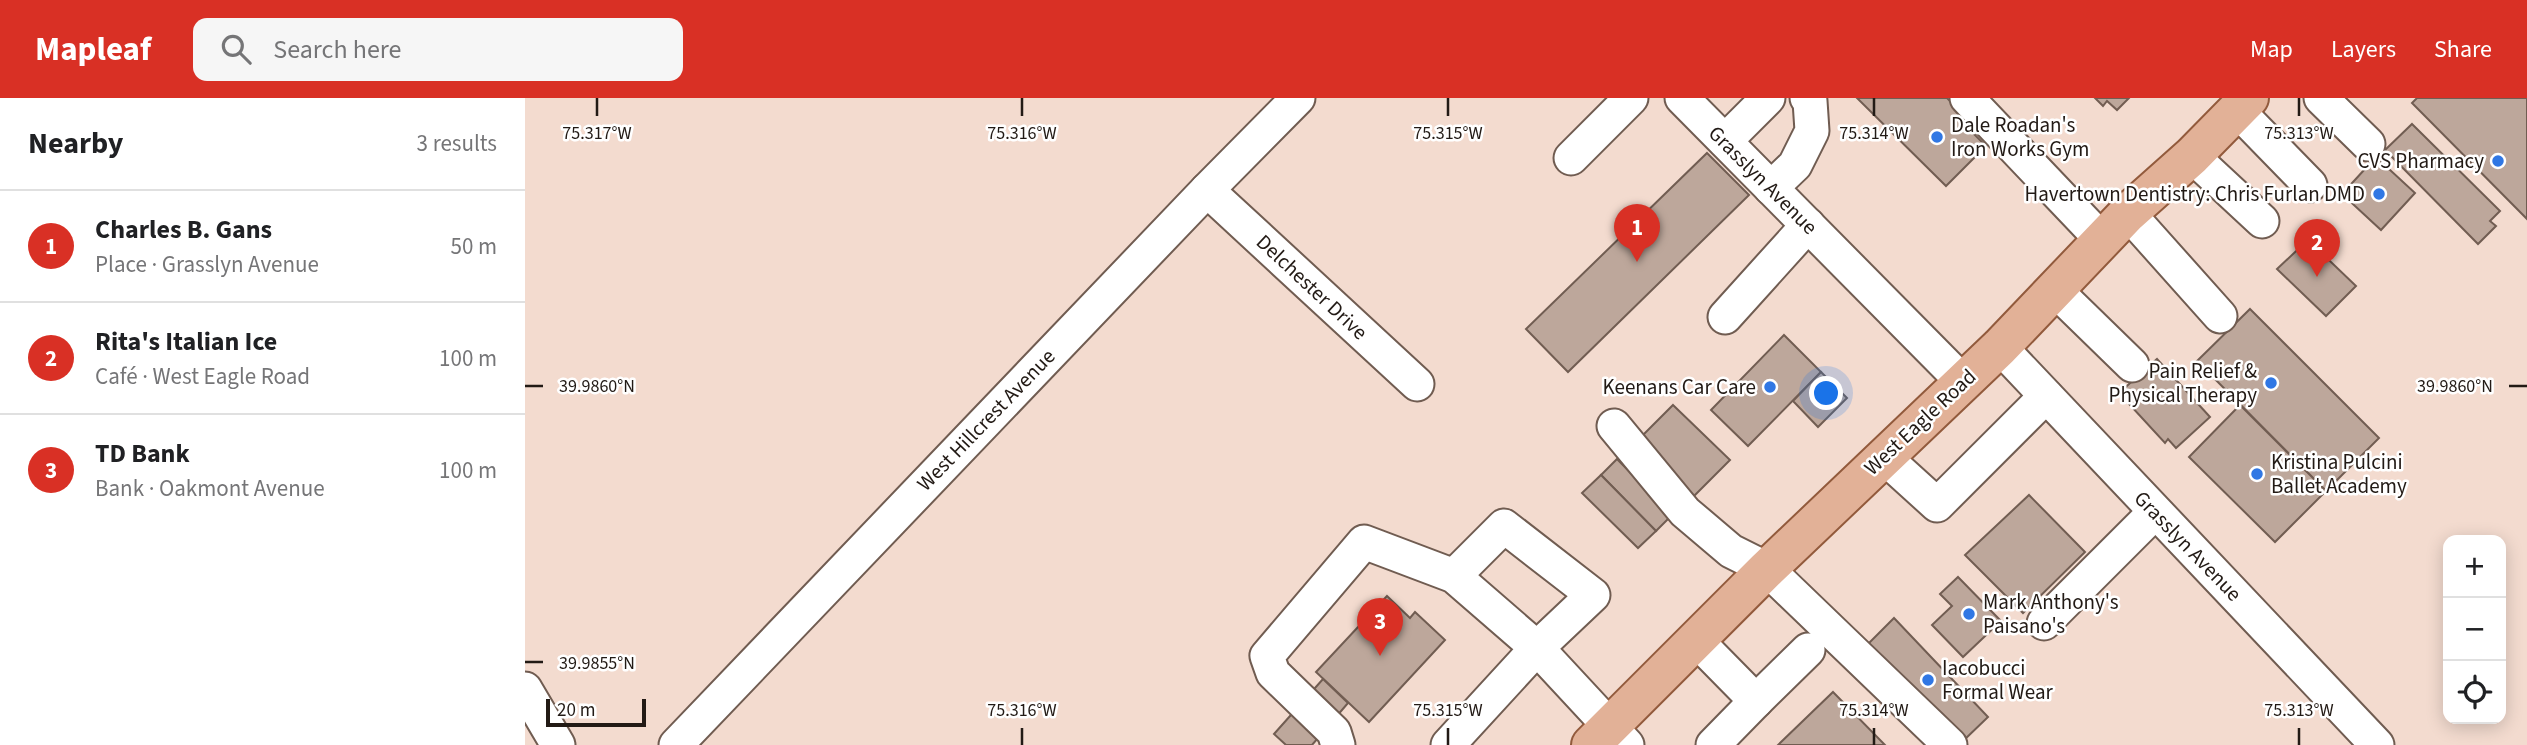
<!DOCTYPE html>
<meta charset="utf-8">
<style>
:root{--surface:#fff;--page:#f6f6f6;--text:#202124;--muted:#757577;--line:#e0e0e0;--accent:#d93025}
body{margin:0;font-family:"Source Sans 3",sans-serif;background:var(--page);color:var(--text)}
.controls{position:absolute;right:21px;bottom:21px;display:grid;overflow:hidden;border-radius:14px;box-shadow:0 4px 18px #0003}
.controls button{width:63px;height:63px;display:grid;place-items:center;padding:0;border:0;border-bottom:2px solid var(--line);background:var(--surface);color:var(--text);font:35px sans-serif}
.scale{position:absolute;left:21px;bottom:18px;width:100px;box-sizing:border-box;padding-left:7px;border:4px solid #221a15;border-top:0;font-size:19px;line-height:24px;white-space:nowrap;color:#221a15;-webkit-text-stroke:5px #fff;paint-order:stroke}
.you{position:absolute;left:1302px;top:296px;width:24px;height:24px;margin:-18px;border:5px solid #fff;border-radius:50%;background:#1a73e8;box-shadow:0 0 0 10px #1a73e833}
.badge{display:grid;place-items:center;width:46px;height:46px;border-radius:50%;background:var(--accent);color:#fff;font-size:23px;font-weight:700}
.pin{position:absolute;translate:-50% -58px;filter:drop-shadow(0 2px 4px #0008)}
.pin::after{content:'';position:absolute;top:37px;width:24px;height:21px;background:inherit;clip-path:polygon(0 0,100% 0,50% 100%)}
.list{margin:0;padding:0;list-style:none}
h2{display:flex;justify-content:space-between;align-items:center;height:91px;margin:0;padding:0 28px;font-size:30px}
h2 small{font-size:23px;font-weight:400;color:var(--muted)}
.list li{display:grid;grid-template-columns:46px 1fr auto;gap:21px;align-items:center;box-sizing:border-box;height:112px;padding:0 28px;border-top:2px solid var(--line)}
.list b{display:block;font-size:26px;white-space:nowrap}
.list p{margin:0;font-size:23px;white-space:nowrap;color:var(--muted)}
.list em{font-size:23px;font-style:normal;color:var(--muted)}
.icon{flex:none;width:38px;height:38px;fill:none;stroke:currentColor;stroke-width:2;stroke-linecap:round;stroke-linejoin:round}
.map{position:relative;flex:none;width:2002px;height:647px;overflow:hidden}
header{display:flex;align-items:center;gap:42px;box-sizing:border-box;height:98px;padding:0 35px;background:var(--accent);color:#fff}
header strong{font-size:33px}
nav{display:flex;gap:38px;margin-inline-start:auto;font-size:24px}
.search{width:490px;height:63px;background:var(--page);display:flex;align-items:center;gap:18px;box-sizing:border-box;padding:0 24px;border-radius:14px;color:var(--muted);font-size:26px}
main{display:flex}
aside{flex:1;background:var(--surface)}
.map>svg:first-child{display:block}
.building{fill:#bda79b;stroke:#715d52;stroke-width:2}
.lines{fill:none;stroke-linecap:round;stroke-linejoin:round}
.minor-casing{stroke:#705c51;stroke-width:37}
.major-casing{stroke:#925a3c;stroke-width:42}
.minor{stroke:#fff;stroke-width:33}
.major{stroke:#e2b197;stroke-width:38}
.ticks{fill:none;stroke:#221a15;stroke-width:2.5}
.poi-dot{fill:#3077e4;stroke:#fff;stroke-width:2.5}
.labels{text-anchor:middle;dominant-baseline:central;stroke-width:5;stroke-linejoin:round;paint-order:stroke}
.poi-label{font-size:21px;fill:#221a15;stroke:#fff;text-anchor:start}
.street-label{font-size:21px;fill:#221a15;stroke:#fff}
.ticks-label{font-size:18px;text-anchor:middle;fill:#221a15;stroke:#fff;stroke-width:5;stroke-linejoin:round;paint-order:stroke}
</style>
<header>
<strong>Mapleaf</strong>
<div class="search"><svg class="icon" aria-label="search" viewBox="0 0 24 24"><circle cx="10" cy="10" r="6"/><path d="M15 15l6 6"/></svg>Search here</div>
<nav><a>Map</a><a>Layers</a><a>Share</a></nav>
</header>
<main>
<aside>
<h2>Nearby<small>3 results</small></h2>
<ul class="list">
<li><span class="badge">1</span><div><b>Charles B. Gans</b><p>Place · Grasslyn Avenue</p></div><em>50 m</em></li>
<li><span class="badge">2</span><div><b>Rita's Italian Ice</b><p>Café · West Eagle Road</p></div><em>100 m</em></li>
<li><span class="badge">3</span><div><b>TD Bank</b><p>Bank · Oakmont Avenue</p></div><em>100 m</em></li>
</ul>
</aside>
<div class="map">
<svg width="2002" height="647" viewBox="0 0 2002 647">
<rect width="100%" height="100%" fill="#f3dbcf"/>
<g class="building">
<path d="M1332,0H1422L1447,25L1442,29L1461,48L1421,88Z"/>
<path d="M1570,0H1604L1592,12L1582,3L1578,8Z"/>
<path d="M1892,0H2002V121L1887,5Z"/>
<path d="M1887,26L1975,113L1965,123L1971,128L1953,146L1860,52Z"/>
<path d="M1182,55L1224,97L1043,274L1001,231Z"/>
<path d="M1851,59L1890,95L1856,132L1817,96Z"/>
<path d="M1783,142L1831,188L1801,218L1752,171Z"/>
<path d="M1725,211L1854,340L1801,393L1672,263Z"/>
<path d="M1259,237L1296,274L1223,348L1186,312Z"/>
<path d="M1632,261L1685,319L1651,350L1643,341L1640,345L1594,295Z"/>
<path d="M1296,274L1322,300L1293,329L1268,303Z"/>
<path d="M1148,307L1205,362L1169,398L1112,343Z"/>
<path d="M1715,307L1801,393L1750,444L1664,359Z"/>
<path d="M1092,361L1147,417L1131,433L1076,377Z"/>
<path d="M1076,377L1131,433L1113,450L1057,395Z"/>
<path d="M1504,397L1560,454L1498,515L1440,457Z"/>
<path d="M1433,479L1476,523L1438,559L1407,527L1427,508L1415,496Z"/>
<path d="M862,498L885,520L890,514L920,542L844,624L791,574Z"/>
<path d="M1369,520L1463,619L1437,644L1343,546Z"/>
<path d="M798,581L823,605L787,647H761L749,636Z"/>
<path d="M1308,594L1360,647H1253Z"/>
</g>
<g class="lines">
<g class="minor-casing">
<g id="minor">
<path d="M1157,0L1438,284"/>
<path d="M1442,0L1578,143"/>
<path d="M1796,0L1843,46"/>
<path d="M1712,12L1785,87"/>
<path d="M1200,43L1243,0"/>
<path d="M1667,58L1737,123"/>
<path d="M1046,60L1106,0"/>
<path d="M1246,90L1270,67L1287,33L1285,3L1282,0"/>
<path d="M682,92L892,286"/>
<path d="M1603,115L1695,218"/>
<path d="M1530,192L1607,267"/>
<path d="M1200,219L1283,127"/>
<path d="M1475,249L1852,647"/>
<path d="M1089,328L1160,414L1206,453L1242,471L1425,647"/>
<path d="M1358,358L1412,407L1521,298"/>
<path d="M1519,525L1630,414"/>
<path d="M1171,542L1231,603L1283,552"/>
<path d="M0,591L33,647"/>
<path d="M151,647L682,92L773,0"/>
<path d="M813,647L809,634L748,575L742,558L839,444L929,478L1012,550L1102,647"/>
<path d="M923,647L1012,550L1068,497L979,428L929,478"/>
<path d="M1188,647L1231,603"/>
</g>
</g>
<g class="major-casing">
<path id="major" d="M1066,647L1242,471L1475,249L1603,115L1667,58L1724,0"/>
</g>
<use href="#minor" class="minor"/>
<use href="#major" class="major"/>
</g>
<path class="ticks" d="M72,0V18M497,0V18M923,0V18M1349,0V18M1774,0V18M0,288H18M1984,288H2002M0,564H18M497,630V647M923,630V647M1349,630V647M1774,630V647"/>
<g class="poi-dot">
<circle cx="1412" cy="39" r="7"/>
<circle cx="1973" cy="63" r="7"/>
<circle cx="1854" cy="96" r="7"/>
<circle cx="1746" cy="285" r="7"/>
<circle cx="1245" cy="289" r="7"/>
<circle cx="1732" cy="376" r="7"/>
<circle cx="1444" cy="516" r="7"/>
<circle cx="1403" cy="582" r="7"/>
</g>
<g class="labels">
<g class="poi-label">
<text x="1426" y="27">Dale Roadan's<tspan x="1426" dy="24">Iron Works Gym</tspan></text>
<text x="1959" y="63" text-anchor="end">CVS Pharmacy</text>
<text x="1840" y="96" text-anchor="end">Havertown Dentistry: Chris Furlan DMD</text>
<text x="1732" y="273" text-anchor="end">Pain Relief &amp;<tspan x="1732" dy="24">Physical Therapy</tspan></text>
<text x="1231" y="289" text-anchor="end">Keenans Car Care</text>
<text x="1746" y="364">Kristina Pulcini<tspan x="1746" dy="24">Ballet Academy</tspan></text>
<text x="1458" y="504">Mark Anthony's<tspan x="1458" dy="24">Paisano's</tspan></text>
<text x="1417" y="570">Iacobucci<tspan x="1417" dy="24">Formal Wear</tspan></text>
</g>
<g class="street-label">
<text transform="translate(1238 82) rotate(45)">Grasslyn Avenue</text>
<text transform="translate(787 189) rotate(43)">Delchester Drive</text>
<text transform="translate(461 322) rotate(-46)">West Hillcrest Avenue</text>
<text transform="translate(1395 324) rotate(-43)">West Eagle Road</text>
<text transform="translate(1663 448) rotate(46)">Grasslyn Avenue</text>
</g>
</g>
<g class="ticks-label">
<text x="72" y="41">75.317°W</text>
<text x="497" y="41">75.316°W</text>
<text x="923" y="41">75.315°W</text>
<text x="1349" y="41">75.314°W</text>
<text x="1774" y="41">75.313°W</text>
<text x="72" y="294">39.9860°N</text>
<text x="1930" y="294">39.9860°N</text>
<text x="72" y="571">39.9855°N</text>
<text x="497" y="618">75.316°W</text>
<text x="923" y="618">75.315°W</text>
<text x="1349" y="618">75.314°W</text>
<text x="1774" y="618">75.313°W</text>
</g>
</svg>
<div class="controls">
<button>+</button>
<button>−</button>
<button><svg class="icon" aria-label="locate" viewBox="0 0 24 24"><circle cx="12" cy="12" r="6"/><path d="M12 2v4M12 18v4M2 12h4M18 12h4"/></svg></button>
</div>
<div class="scale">20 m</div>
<div class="you"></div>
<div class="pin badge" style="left:1112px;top:164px">1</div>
<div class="pin badge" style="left:1792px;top:179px">2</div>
<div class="pin badge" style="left:855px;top:558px">3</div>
</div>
</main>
